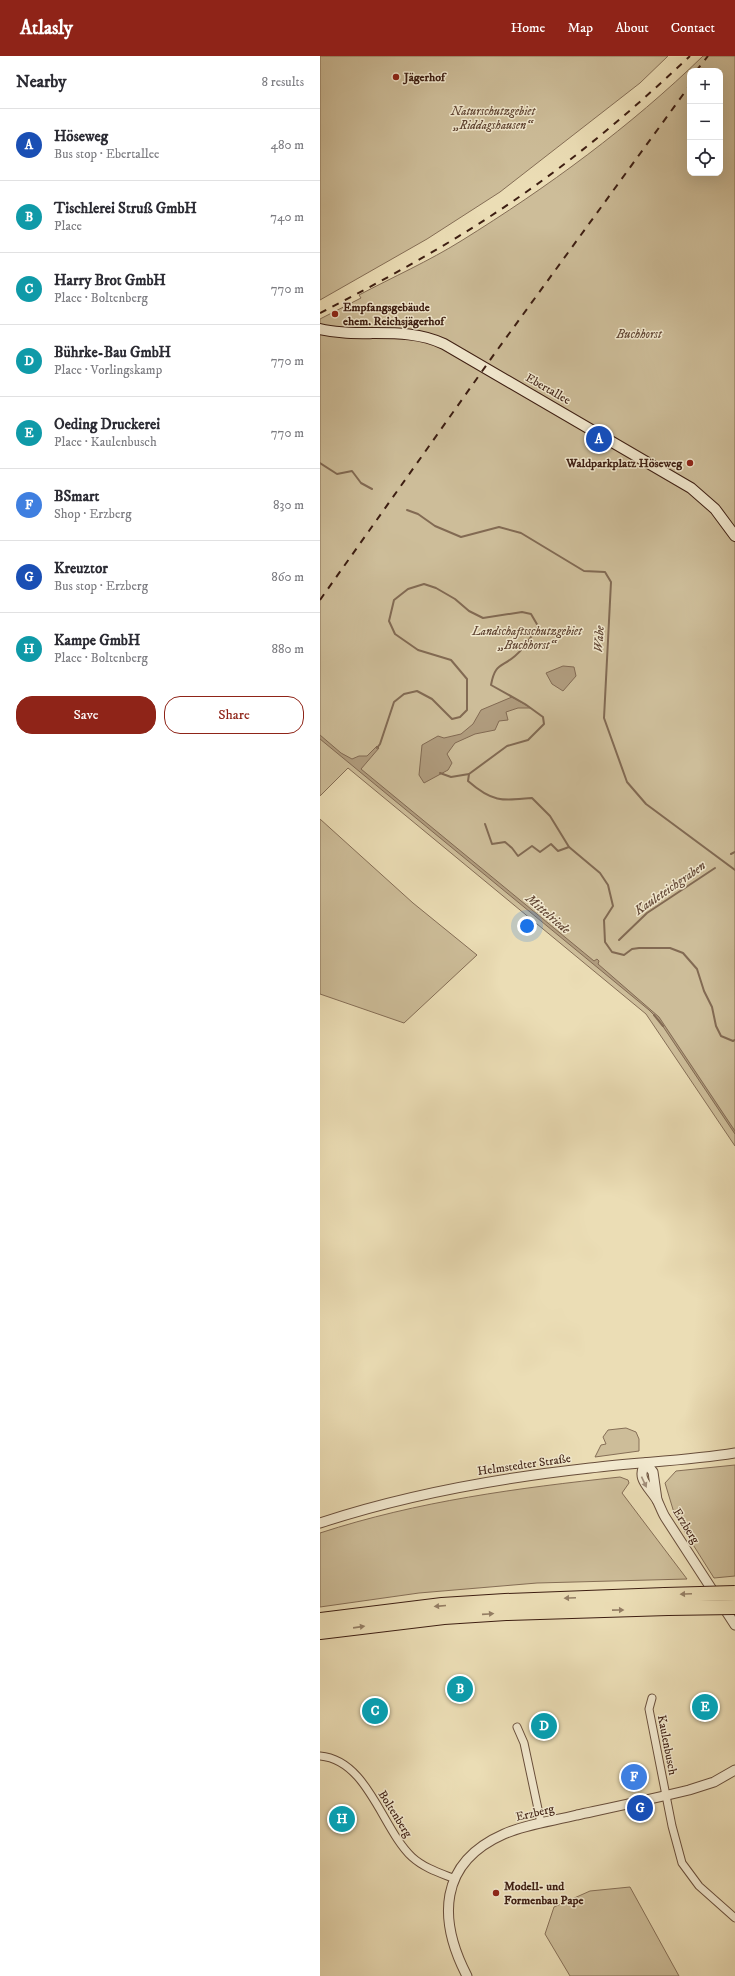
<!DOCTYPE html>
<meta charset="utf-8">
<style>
:root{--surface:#fff;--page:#f2f2f3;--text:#2b2b33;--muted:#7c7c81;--line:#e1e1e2;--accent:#8f2418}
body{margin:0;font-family:"IM FELL DW Pica",serif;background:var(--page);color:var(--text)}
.controls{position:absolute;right:12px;top:12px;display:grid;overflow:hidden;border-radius:8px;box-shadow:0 4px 16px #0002}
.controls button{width:36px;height:36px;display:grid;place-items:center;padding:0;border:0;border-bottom:1px solid var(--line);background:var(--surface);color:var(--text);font:20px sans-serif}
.you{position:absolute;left:207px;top:870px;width:14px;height:14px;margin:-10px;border:3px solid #fff;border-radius:50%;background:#1a73e8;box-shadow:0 0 0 6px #1a73e833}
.badge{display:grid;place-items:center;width:26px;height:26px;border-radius:50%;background:var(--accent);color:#fff;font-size:13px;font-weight:700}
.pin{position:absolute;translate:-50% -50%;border:2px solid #fff;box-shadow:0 1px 4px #0006}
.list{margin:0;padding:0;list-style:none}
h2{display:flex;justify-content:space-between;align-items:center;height:52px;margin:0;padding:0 16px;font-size:17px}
h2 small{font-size:13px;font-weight:400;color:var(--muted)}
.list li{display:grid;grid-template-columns:26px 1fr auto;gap:12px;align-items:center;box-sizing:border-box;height:72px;padding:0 16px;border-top:1px solid var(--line)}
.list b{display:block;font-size:15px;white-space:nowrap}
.list p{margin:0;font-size:13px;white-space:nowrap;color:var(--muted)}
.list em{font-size:13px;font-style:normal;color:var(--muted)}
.actions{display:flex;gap:8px;padding:12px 16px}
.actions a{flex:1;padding:9px 0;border:1px solid var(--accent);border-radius:16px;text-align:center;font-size:14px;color:var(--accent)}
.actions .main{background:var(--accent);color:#fff}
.icon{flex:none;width:22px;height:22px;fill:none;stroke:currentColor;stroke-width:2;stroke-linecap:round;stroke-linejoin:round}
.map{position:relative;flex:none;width:415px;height:1920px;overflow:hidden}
header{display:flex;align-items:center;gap:24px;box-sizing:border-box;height:56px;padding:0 20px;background:var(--accent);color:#fff}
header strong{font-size:19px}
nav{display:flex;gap:22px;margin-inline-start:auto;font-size:14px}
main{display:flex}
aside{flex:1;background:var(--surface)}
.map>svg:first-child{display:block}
.green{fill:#cdbd99;stroke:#856e56;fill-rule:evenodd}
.water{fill:#b09c7e;stroke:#826a53}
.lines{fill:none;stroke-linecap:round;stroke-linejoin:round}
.stream{stroke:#826a53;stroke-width:2}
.minor-casing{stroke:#684e3b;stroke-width:9}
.tertiary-casing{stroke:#684e3b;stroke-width:11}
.secondary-casing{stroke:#3d1e12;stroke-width:12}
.motorway-casing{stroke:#3d1e12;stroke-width:16}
.minor{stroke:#f2e9cf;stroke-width:7}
.tertiary{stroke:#f2e9cf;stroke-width:9}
.secondary{stroke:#f2e9cf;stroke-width:10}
.motorway{stroke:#ebddb5;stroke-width:14}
.rail{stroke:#3d1e12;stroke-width:2;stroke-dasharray:7 7;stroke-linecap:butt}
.motorway-bridge-casing{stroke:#3d1e12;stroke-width:16;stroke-linecap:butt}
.motorway-bridge{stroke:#ebddb5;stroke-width:14}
.oneway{fill:#a18e7a}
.oneway2{fill:#947e64}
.poi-dot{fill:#8f2418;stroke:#f2e9cf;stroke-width:1.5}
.labels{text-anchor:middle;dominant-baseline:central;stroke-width:3;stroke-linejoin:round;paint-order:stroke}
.poi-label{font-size:12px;font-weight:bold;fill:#3d1e12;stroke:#f2e9cf;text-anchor:start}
.park-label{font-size:12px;font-style:italic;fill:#614634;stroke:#f2e9cf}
.street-label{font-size:12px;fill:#3d1e12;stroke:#f2e9cf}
.water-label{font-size:13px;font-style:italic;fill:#654a38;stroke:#f2e9cf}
</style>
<header>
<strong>Atlasly</strong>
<nav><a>Home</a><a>Map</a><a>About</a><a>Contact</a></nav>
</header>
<main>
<aside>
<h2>Nearby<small>8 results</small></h2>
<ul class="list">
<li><span class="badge" style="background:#1a4fb4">A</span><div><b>Höseweg</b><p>Bus stop · Ebertallee</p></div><em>480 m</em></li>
<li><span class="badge" style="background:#0f9aa8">B</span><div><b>Tischlerei Struß GmbH</b><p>Place</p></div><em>740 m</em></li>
<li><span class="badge" style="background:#0f9aa8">C</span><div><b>Harry Brot GmbH</b><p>Place · Boltenberg</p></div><em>770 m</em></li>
<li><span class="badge" style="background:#0f9aa8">D</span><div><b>Bührke-Bau GmbH</b><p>Place · Vorlingskamp</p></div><em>770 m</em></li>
<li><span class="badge" style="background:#0f9aa8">E</span><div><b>Oeding Druckerei</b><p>Place · Kaulenbusch</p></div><em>770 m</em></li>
<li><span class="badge" style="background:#3f7fe0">F</span><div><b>BSmart</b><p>Shop · Erzberg</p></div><em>830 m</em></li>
<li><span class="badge" style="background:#1a4fb4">G</span><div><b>Kreuztor</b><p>Bus stop · Erzberg</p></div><em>860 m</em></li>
<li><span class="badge" style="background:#0f9aa8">H</span><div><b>Kampe GmbH</b><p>Place · Boltenberg</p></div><em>880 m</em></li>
</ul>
<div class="actions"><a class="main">Save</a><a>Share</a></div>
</aside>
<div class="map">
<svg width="415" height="1920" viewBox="0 0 415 1920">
<rect width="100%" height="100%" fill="#ebddb5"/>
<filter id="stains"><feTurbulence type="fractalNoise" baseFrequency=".005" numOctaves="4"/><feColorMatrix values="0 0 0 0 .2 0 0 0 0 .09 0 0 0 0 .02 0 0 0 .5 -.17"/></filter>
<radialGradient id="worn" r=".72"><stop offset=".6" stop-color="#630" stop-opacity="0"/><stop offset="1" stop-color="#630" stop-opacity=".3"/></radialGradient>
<g class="green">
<path d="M0,0H348L320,27L180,136L107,183L0,244Z"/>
<path d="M383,0H415V1090L326,958L28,712L0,740V263L41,242L39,239C73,221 109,205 141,185C228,131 310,71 383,0ZM370,15H400V117H370Z"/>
<path d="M0,763L93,847L157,899L84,967L0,938Z"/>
<path d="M306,1372L316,1376L319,1383V1395L275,1401L281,1389L286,1388L283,1381L288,1374Z"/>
<path d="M415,1409V1520L394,1522L355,1460L345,1427L356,1415Z"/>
<path d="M300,1421L308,1424L309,1427L302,1437L367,1523L217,1527L99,1537L0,1551V1477C98,1445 198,1432 300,1421Z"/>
<path d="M310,1831L359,1920H250L225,1878L234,1851L270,1835Z"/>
</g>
<g class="water">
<path d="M243,610L254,611L256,620L243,635L232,628L226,617Z"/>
<path d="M192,641L211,652H198L186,656L188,664L179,665L175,674L155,678L135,687L127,698L132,707L128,714L104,727L99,719L102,689L118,680L124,682L141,678L153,668L161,654Z"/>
<path d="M0,679L21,697L32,703L39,700H47L57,690L59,692L41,713L274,905L277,903L279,905L278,908L339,961L415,1075V1078L338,963L329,954L0,683Z"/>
</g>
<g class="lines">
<g class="stream">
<path d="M0,407L17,418L32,415L41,427L52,433"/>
<path d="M87,454L98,458L115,470L141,481L179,471L201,477L264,515L285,516L291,526L284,662L307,726L326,748L415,814"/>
<path d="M57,692L60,688L74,646L84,638L97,635L112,643L132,663L140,661L147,654V623L131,604L98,594L75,578L69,565L74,544L88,533L104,528L116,532L135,543L149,555L163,562L202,556L211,558L218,570C212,580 205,592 195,600C181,612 175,607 171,629L205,648L223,661L224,668L208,684L187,690L149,718L131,721L120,717"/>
<path d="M149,718L148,725C172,746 181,745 212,742L230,760L249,791L280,817L288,829L293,850L284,864L285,886L292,896L304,899L312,893L319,892H350L363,897L377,913L384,935L392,951L396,970L401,980L413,985L415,984"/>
<path d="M165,768L172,788L185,786L192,792L198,800L212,790L220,796L231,788L238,795L249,791"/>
<path d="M411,798L415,796"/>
<path d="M299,884L327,857L395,812"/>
<path d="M334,959L343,970"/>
</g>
<g class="minor-casing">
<g id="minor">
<path d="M332,1642L329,1653L352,1770L362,1807L379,1830L415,1862"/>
<path d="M197,1671L204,1687L221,1767"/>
<path d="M0,1700C48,1704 62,1773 92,1801C104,1812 120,1817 135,1823"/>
</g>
</g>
<g class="tertiary-casing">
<g id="tertiary">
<path d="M326,1407C315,1422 329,1431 337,1444C340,1450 342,1456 345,1461L415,1569"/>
<path d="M326,1407L333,1416L337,1444"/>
<path d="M0,1467C88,1438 179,1422 270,1412C318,1406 367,1405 415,1397"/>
<path d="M147,1920C118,1864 118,1807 184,1778C206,1768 233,1765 257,1759C294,1751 332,1743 369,1734L394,1726L415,1714"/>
</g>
</g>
<g class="secondary-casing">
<path id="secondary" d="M0,273C42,283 84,269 124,288L371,432L395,453L415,480"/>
</g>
<g class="motorway-casing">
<g id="motorway">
<path d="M0,1564L122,1549L185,1545L345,1539"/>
<path d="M0,1576L124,1561L186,1557L348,1552"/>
</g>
</g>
<use href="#minor" class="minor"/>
<use href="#tertiary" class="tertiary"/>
<use href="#secondary" class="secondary"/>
<use href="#motorway" class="motorway"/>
<g class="rail">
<path d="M376,15L388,0"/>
<path d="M0,257C72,220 143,181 209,134C266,94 319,48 370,0"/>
<path d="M0,544L175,297L370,29"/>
</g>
<g class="motorway-bridge-casing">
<g id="motorway-bridge">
<path d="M345,1539L415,1537"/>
<path d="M348,1552L415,1551"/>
</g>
</g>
<use href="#motorway-bridge" class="motorway-bridge"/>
</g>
<defs><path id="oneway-solid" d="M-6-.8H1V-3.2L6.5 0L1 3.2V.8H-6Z"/></defs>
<use class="oneway" href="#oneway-solid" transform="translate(324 1426) rotate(65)"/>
<g class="oneway2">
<use href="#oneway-solid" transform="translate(366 1538) rotate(178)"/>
<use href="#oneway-solid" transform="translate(250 1542) rotate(178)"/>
<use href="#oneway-solid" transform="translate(120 1550) rotate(175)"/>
<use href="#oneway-solid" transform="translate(298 1554) rotate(-1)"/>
<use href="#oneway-solid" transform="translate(168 1558) rotate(-4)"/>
<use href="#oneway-solid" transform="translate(39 1571) rotate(-8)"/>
</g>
<g class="poi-dot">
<circle cx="76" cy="21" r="4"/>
<circle cx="15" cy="258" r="4"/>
<circle cx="370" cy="407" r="4"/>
<circle cx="176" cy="1837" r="4"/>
</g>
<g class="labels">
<g class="poi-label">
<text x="84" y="21">Jägerhof</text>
<text x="23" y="251">Empfangsgebäude<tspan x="23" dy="14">ehem. Reichsjägerhof</tspan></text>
<text x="362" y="407" text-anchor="end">Waldparkplatz Höseweg</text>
<text x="184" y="1830">Modell- und<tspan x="184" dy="14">Formenbau Pape</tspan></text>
</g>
<g class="park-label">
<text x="173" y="55">Naturschutzgebiet<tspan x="173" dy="14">„Riddagshausen“</tspan></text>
<text x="319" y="278">Buchhorst</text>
<text x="207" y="575">Landschaftsschutzgebiet<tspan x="207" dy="14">„Buchhorst“</tspan></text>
</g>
<g class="street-label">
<text transform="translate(228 333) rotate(30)">Ebertallee</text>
<text transform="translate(204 1409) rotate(-8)">Helmstedter Straße</text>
<text transform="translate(366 1470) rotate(58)">Erzberg</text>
<text transform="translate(347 1689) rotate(79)">Kaulenbusch</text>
<text transform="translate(215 1757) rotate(-13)">Erzberg</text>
<text transform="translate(75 1758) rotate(58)">Boltenberg</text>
</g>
<g class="water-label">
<text transform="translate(279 583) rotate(-87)">Wabe</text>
<text transform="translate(350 832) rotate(-35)">Kauleteichgraben</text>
<text transform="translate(228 858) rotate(40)">Mittelriede</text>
</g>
</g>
<rect width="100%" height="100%" filter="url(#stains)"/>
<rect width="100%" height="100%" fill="url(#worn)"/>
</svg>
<div class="controls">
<button>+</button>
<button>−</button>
<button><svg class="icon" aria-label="locate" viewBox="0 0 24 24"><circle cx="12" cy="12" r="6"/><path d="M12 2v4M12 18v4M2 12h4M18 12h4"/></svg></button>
</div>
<div class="you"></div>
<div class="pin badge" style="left:279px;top:383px;background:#1a4fb4">A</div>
<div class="pin badge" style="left:140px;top:1633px;background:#0f9aa8">B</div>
<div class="pin badge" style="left:55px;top:1655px;background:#0f9aa8">C</div>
<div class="pin badge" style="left:224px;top:1670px;background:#0f9aa8">D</div>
<div class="pin badge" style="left:385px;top:1651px;background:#0f9aa8">E</div>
<div class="pin badge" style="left:314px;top:1721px;background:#3f7fe0">F</div>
<div class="pin badge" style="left:320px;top:1752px;background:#1a4fb4">G</div>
<div class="pin badge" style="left:22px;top:1763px;background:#0f9aa8">H</div>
</div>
</main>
